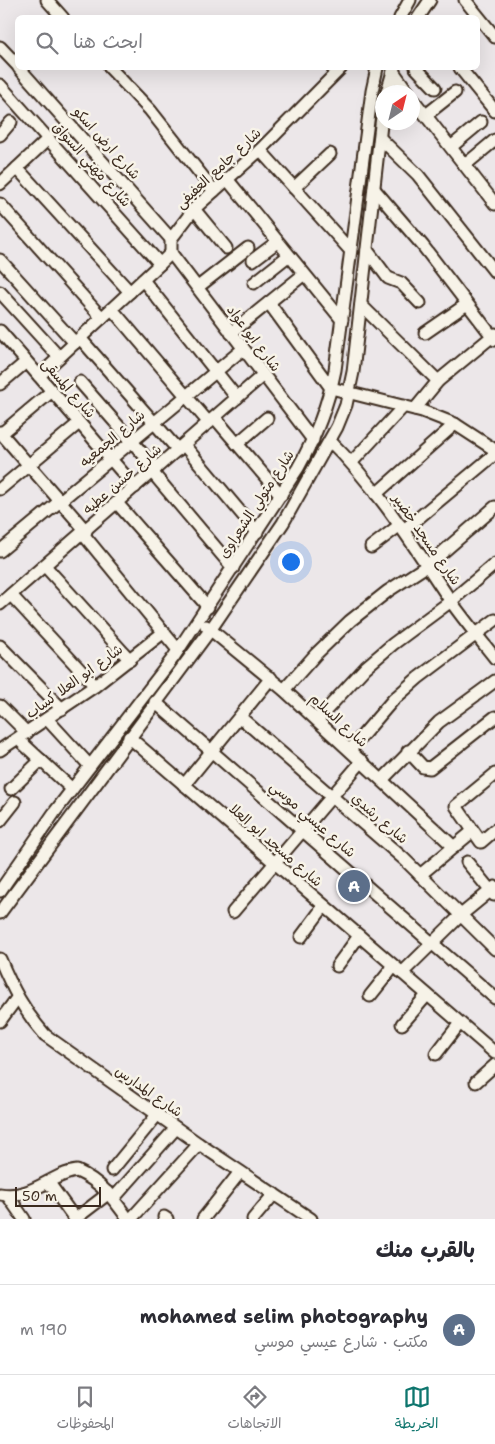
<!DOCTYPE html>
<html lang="ar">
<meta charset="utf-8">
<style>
:root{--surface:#fff;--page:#f7f7f7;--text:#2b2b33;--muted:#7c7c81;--line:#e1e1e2;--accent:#0f766e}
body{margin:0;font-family:"Shantell Sans","Playpen Sans Arabic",sans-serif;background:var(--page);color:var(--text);direction:rtl}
.compass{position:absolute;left:375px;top:85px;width:45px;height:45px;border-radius:50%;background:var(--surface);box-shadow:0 5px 20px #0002;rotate:35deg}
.scale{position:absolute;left:15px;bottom:12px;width:86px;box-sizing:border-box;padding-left:5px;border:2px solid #3b2a1e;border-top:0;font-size:14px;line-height:18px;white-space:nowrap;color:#3b2a1e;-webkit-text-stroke:4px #f7f3e8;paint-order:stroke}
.you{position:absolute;left:290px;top:561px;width:18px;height:18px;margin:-12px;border:4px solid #fff;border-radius:50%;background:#1a73e8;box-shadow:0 0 0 8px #1a73e833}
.badge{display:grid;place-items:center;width:32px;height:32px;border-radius:50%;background:var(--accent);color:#fff;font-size:16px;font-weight:700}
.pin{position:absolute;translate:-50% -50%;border:2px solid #fff;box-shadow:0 1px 5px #0006}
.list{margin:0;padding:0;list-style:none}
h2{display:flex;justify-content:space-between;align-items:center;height:65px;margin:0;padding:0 20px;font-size:21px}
h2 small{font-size:16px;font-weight:400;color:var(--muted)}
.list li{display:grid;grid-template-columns:32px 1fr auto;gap:15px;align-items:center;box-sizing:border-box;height:90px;padding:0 20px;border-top:1px solid var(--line)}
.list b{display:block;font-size:19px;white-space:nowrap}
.list p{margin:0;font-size:16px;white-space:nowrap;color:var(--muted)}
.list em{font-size:16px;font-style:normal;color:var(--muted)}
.icon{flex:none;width:28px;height:28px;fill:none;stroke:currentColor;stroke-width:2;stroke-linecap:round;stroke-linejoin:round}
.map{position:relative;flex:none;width:495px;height:1219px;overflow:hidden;direction:ltr}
.search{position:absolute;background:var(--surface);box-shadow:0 5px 20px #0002;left:15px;right:15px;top:15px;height:55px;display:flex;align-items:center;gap:12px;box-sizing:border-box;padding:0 18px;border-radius:8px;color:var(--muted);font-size:19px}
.sheet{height:155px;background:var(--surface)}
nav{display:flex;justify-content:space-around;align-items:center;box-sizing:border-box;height:70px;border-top:1px solid var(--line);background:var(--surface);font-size:14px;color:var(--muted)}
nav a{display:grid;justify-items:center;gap:2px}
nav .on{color:var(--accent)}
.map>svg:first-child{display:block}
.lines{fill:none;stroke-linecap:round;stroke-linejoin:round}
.minor-casing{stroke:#3b2a1e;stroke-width:15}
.minor{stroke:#f7f3e8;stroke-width:11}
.labels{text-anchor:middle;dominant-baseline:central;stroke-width:5;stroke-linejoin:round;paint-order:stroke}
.street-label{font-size:14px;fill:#3b2a1e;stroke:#f7f3e8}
</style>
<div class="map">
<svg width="495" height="1219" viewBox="0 0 495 1219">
<rect width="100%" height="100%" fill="#ece7e9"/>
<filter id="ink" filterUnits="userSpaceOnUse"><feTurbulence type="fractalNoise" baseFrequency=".02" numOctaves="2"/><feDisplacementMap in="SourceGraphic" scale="10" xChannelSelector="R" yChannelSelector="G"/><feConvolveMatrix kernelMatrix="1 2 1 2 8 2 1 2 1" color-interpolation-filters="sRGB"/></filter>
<g filter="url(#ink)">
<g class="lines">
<g class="minor-casing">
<g id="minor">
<path d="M47,0L63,18"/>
<path d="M465,0L495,37"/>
<path d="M400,18L410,0"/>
<path d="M418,18L430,0"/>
<path d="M0,47L18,66"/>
<path d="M19,68L171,239"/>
<path d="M110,68L150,110L214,191"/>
<path d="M416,68L435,88"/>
<path d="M460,68L495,111"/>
<path d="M393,71L408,92"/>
<path d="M0,85L160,264"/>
<path d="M387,92L394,68"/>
<path d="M412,98L495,204"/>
<path d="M426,115L455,92"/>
<path d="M0,135L11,122"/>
<path d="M380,138L418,175L495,272"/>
<path d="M451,147L481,122"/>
<path d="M260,150L350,250"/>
<path d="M465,165L495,140"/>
<path d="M17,168L130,292"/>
<path d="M227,179L342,320"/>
<path d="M0,184L49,138"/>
<path d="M294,188L330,154"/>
<path d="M374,189L423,246L495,340"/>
<path d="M0,204L102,318"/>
<path d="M194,209L226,248"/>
<path d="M367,250L388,278L401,283L420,303"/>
<path d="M171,253L313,440"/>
<path d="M0,260L75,343"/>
<path d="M253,260L277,242"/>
<path d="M143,280L237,398"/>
<path d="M254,283L288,256"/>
<path d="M198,287L248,248"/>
<path d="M0,292L59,357"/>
<path d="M269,303L331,388L422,411L455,424L495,450"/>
<path d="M361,305L438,381"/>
<path d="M112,309L209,423"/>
<path d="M0,331L135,487"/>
<path d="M231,333L303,275"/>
<path d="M425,333L467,304"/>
<path d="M80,338L178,450"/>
<path d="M39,376L160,264L171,253V239L194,209L260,150L341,68"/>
<path d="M80,382L156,469"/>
<path d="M0,384L26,362"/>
<path d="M415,409L438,381L495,334"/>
<path d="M215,418L281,495"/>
<path d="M0,432L86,531"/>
<path d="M1,434L52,391"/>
<path d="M330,441C378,488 413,545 450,600C464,620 480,639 495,658"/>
<path d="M237,444L267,418"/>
<path d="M184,445L257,532"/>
<path d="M352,462L404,406"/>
<path d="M152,472L233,568"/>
<path d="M0,489L79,423"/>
<path d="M376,494L455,424"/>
<path d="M117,503L208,607"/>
<path d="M404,530L495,454"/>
<path d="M83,534L178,650"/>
<path d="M371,547L400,525"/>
<path d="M0,551L243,349"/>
<path d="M45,566L130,660"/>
<path d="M11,595L95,686"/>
<path d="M0,604L263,375"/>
<path d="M206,626L284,690L454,847"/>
<path d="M0,646L62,709"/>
<path d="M284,690L316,654L350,621L388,591L428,565L495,507"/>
<path d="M155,702L495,998"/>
<path d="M0,706L27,733"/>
<path d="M240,717L404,859L495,949"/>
<path d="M47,719L90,766"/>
<path d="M317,720L366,667L393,644L451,601L495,564"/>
<path d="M129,737L495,1053"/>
<path d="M18,739L72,789"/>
<path d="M0,750L95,686L164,632"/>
<path d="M350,750L393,700L418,678L495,620"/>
<path d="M408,751L423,767L430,768L495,717"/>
<path d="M495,774L456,806L481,842L495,830"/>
<path d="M382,780L439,722L495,681"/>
<path d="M184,785L271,678"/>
<path d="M11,789L41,760"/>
<path d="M0,821L15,802"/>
<path d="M467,862L494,895"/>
<path d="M420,875L473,831"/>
<path d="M0,891L54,813L173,658L298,468C316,436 328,405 335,370L372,91L377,68"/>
<path d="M233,912L362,761"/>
<path d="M0,913L211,629L283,523L337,427L346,405L353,372L382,116"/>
<path d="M301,937L324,906"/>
<path d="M0,959C12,988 24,1011 45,1035L199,1144L311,1219"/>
<path d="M337,966L359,936"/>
<path d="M402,973L461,915L495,887"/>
<path d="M370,996L394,966"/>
<path d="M0,1021L17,998"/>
<path d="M402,1024L427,995"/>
<path d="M436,1054L460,1023"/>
<path d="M476,1082L495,1065"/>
<path d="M112,1170L157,1115"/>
<path d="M49,1183L75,1219"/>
<path d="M0,1194C32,1200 52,1173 77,1171C100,1181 114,1199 128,1219"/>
<path d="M8,1196L24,1219"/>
<path d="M113,1199L176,1128"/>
<path d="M164,1217L167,1219"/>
<path d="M75,1219L109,1193"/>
<path d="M131,1219L199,1144"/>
<path d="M203,1219L240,1172"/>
<path d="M253,1219L274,1194"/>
</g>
</g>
<use href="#minor" class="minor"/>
</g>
</g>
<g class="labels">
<g class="street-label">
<text transform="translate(107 143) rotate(48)">شارع ارض اسكو</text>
<text transform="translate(92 164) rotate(48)">شارع مهني السواق</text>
<text transform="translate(218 168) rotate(-43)">شارع جامع العفيفى</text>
<text transform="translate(254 338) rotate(53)">شارع ابو عواد</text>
<text transform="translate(69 388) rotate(49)">شارع المسقى</text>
<text transform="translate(112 438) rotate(-40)">شارع الجمعيه</text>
<text transform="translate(122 479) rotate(-41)">شارع حسن عطيه</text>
<text transform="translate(256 504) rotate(-57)">شارع متولي الشعراوى</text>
<text transform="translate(427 539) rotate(55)">شارع مسجد خضير</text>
<text transform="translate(74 681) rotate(-36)">شارع ابو العلا كساب</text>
<text transform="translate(339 720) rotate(42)">شارع السلام</text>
<text transform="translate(380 818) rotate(41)">شارع رشدي</text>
<text transform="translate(313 819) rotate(41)">شارع عيسي موسي</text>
<text transform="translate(276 845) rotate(41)">شارع مسجد ابو العلا</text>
<text transform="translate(149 1091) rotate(35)">شارع المدارس</text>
</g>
</g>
</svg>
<svg class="compass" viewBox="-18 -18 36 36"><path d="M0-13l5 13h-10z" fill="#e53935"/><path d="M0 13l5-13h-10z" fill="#7c7c81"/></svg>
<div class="scale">50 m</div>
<div class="you"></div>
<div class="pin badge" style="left:354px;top:886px;background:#5c6f8a">A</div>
<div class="search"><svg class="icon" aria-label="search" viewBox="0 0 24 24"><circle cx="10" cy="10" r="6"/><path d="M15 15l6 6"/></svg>ابحث هنا</div>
</div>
<section class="sheet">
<h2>بالقرب منك<small></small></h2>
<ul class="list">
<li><span class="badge" style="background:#5c6f8a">A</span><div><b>mohamed selim photography</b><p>مكتب · شارع عيسي موسي</p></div><em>190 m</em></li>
</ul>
</section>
<nav>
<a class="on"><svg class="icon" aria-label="map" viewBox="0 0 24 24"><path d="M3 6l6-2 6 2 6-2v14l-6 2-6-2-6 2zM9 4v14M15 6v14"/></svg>الخريطة</a>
<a><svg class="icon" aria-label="directions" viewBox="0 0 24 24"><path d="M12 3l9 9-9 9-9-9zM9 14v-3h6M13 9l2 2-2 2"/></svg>الاتجاهات</a>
<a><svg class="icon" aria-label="saved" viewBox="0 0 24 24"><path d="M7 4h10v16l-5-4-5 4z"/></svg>المحفوظات</a>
</nav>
